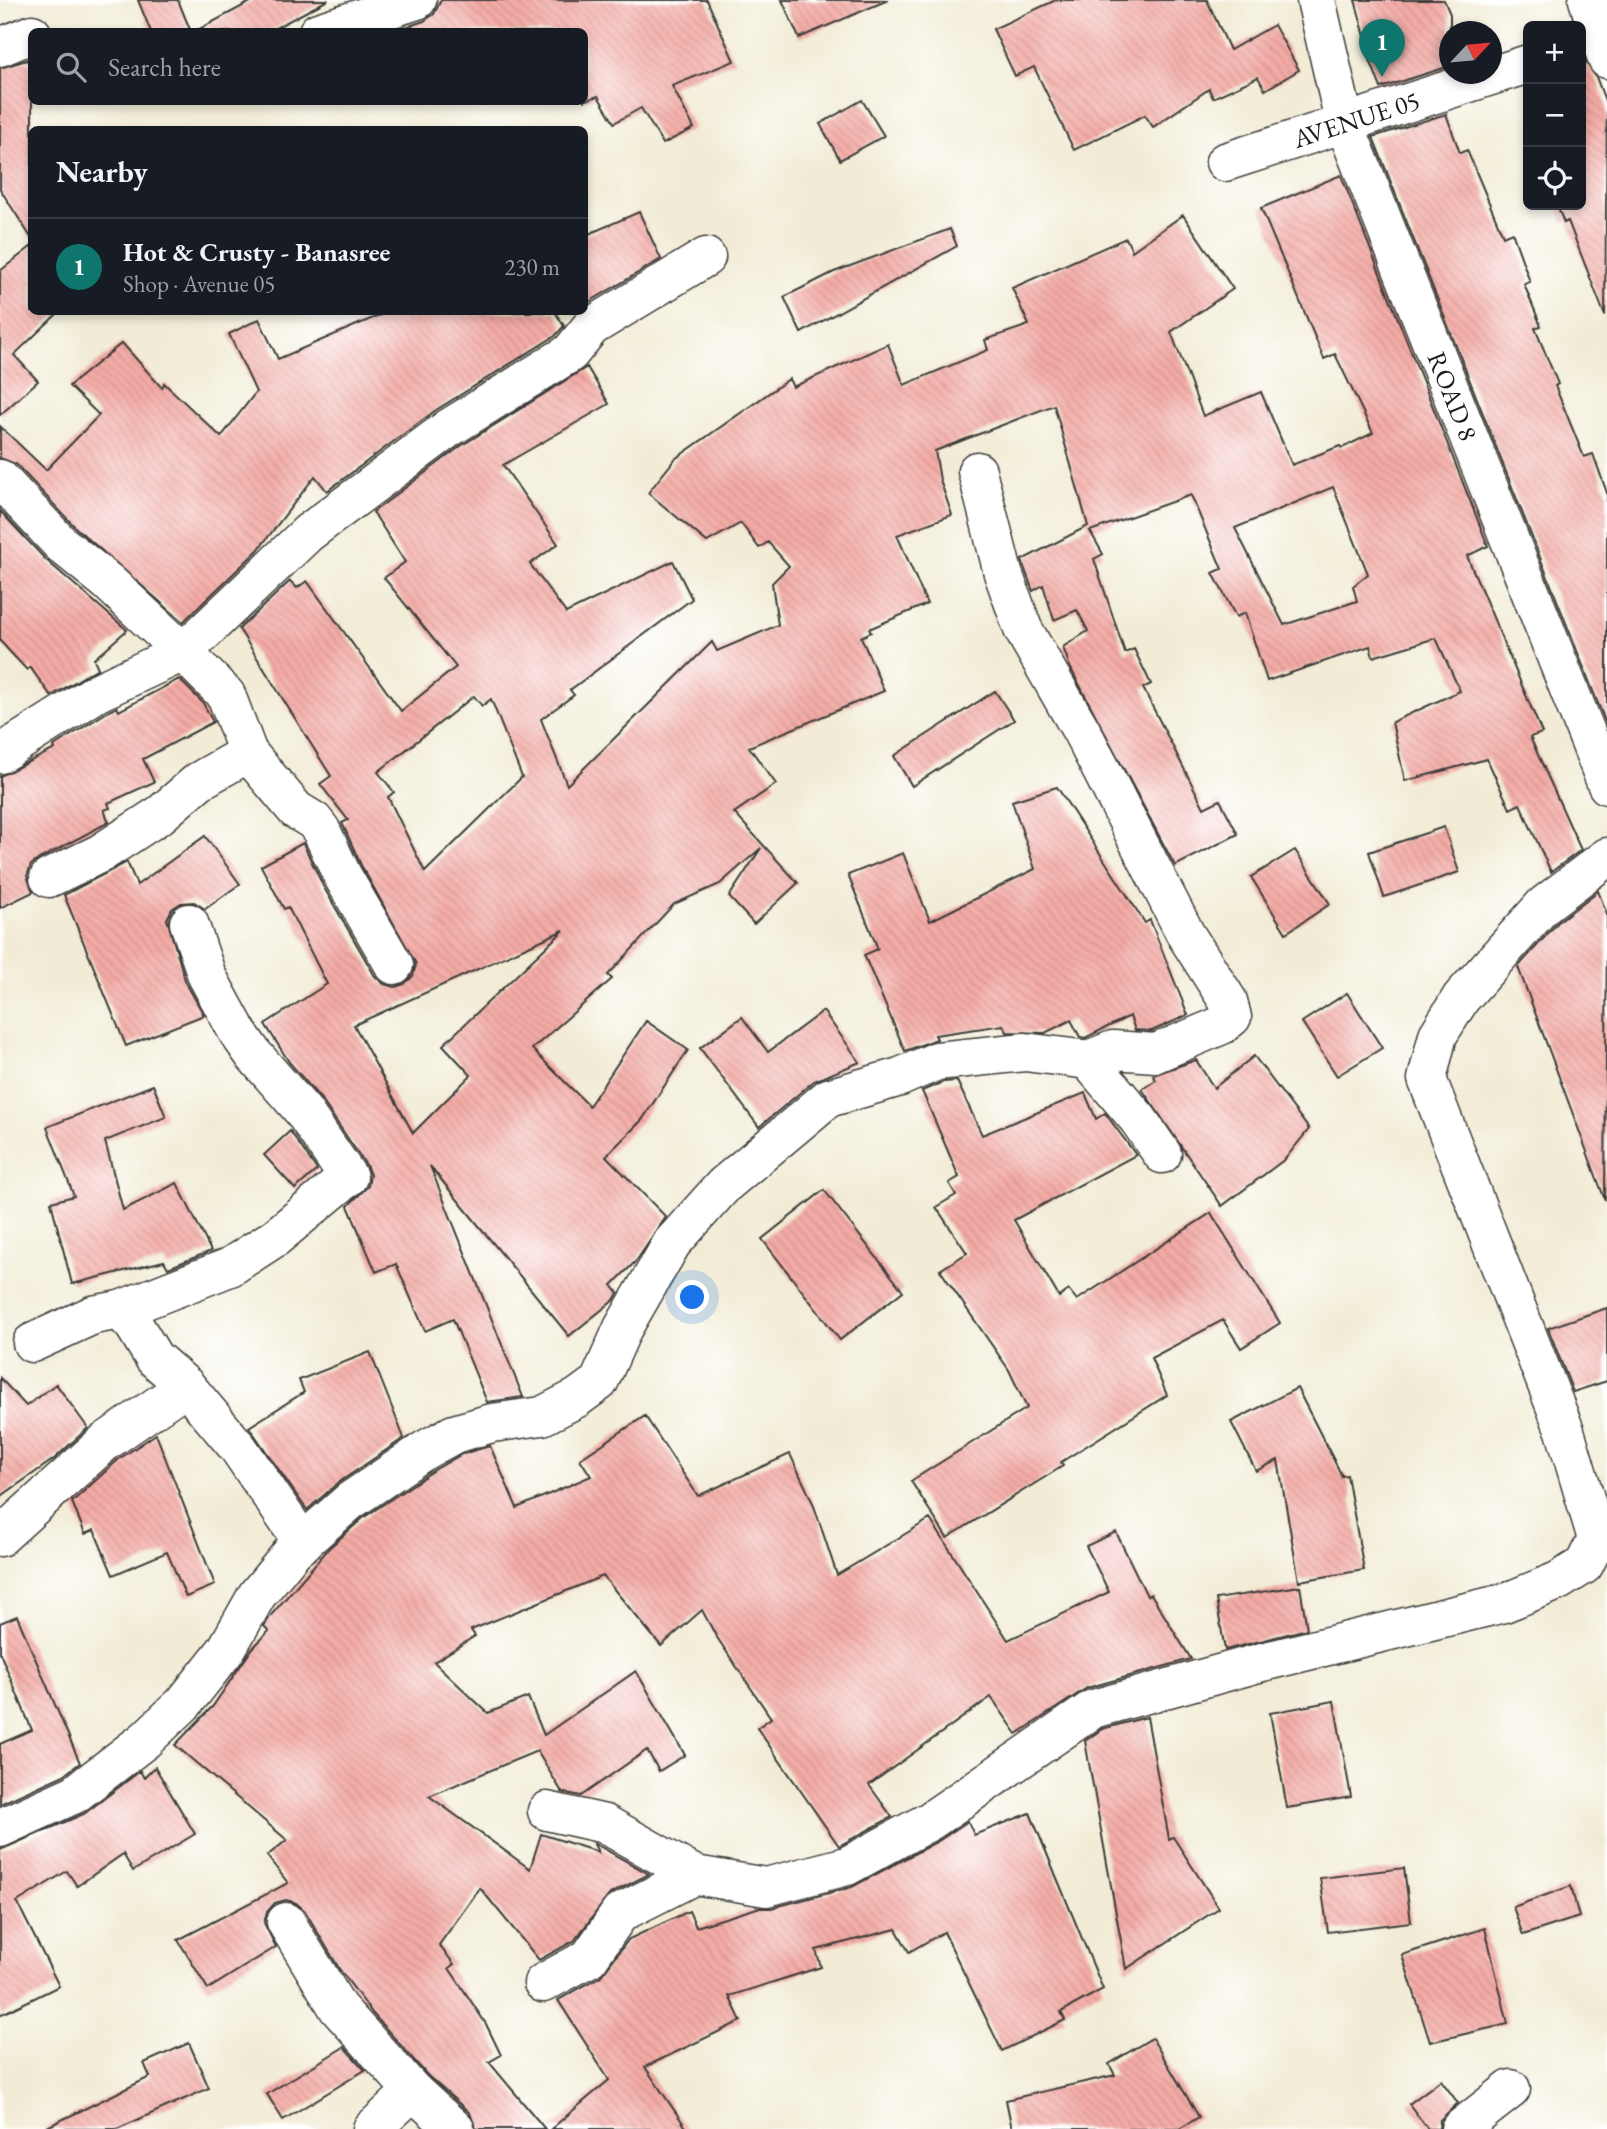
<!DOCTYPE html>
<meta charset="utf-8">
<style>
:root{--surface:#171b24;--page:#20242c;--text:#f1f3f6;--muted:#9ea1a6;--line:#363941;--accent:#0f766e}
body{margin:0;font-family:"EB Garamond",serif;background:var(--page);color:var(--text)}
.controls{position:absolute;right:21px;top:21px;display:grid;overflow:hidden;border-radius:10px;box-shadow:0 4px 10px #0003}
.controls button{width:63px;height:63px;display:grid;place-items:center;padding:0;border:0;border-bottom:2px solid var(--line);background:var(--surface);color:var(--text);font:35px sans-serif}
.compass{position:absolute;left:1439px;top:21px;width:63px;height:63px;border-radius:50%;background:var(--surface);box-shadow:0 4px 10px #0003;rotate:64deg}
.you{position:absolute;left:693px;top:1298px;width:24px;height:24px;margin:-18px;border:5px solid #fff;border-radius:50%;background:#1a73e8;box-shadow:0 0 0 10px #1a73e833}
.badge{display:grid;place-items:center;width:46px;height:46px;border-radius:50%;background:var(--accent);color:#fff;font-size:23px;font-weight:700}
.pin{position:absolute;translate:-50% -58px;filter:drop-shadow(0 2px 4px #0008)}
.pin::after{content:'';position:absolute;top:37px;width:24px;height:21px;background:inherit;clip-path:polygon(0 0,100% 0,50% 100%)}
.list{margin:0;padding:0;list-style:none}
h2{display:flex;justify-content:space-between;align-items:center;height:91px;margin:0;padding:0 28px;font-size:30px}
h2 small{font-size:23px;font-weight:400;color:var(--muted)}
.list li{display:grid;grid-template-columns:46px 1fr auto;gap:21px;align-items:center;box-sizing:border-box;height:98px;padding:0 28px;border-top:2px solid var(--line)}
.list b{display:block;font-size:26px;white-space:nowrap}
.list p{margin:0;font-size:23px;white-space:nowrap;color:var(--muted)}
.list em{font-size:23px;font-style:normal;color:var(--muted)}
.icon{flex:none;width:38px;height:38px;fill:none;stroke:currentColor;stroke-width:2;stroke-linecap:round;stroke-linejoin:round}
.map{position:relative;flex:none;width:1607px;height:2129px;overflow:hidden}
.search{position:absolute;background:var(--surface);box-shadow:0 4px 10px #0003;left:28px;top:28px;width:560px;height:77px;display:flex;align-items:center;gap:18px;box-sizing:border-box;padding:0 24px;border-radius:10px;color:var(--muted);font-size:26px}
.panel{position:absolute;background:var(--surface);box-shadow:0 4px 10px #0003;left:28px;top:126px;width:560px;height:189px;border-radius:10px}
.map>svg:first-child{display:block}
.building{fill:url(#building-back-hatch);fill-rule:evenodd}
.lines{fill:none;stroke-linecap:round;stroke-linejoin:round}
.minor-casing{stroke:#3c3b38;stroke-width:41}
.minor{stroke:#fff;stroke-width:38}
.labels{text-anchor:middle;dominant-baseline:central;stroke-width:5;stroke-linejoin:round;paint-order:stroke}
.street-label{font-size:26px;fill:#1c1c1c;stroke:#fff}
</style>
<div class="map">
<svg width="1607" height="2129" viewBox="0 0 1607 2129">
<defs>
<pattern id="building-back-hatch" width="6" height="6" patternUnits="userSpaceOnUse" patternTransform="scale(1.75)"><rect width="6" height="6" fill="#f4aba6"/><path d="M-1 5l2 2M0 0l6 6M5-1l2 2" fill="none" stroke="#d1938e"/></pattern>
</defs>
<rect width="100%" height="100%" fill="#fff"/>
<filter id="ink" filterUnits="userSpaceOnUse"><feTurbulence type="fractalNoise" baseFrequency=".0143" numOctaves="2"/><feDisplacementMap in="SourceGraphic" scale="14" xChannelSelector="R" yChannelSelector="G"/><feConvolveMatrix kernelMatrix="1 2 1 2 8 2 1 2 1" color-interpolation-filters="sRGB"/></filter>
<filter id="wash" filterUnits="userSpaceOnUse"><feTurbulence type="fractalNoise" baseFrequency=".00686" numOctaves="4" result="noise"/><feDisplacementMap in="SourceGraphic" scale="28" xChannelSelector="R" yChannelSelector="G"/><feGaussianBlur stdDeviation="1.57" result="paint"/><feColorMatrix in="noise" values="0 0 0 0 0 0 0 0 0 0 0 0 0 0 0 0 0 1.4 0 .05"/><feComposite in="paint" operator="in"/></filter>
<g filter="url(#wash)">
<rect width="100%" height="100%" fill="#f2ecd6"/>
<g id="blocks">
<g class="building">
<path d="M138,0H178L191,32H151Z"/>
<path d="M254,0H328L268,32H194Z"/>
<path d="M441,0H707L734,61L672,86L694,128L663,144L641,108L614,123L598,96L584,101V32H391L424,21L434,14Z"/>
<path d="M782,0H888L799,38Z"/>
<path d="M1056,0H1207L1230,50L1274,25L1299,70L1265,90L1258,77L1213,98L1209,89L1153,127L1145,115L1074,150L1034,67L1015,76L993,29Z"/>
<path d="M1355,0H1444L1450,14V66L1381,88L1367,52L1369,51Z"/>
<path d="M1584,58L1596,77L1607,106L1605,316L1568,221L1564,223L1557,205H1581V59Z"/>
<path d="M27,60L32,66V239L0,189V68Z"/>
<path d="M862,100L884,136L840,160L820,124Z"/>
<path d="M1446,114L1460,153L1467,150L1503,236L1512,232L1530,282L1524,284L1541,326L1535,328L1558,384L1555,386L1584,457L1593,454L1607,493V726L1373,137Z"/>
<path d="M1341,175L1488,546L1467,556L1542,733L1530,737L1581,850L1551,872L1520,804L1510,809L1487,759L1405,781L1392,722L1460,691L1436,638L1373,657L1370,646L1267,681L1245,613L1236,617L1213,573L1222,569L1191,495L1090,531L1103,554L1094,559L1125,653L1134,649L1151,684L1143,688L1204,808L1220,800L1238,834L1175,866L1070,667L1063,647L1088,631L1077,610L1054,620L1043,585L1033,591L1024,567L1022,560L1088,526L1054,405L935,451L940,480L952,515L897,535L927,604L869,629L871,632L861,637L884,691L749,747L776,784L734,813L798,883L754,924L729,897L761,848L720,884L674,904L608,975L612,979L532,1049L589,1106L646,1021L688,1050L642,1120L606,1156L666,1217L637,1260L612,1285L618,1293L614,1300L569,1336L430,1166L523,1397L487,1402L453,1319L425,1331L396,1264L376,1272L348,1206L368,1186L370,1175L366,1165L321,1099L289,1062L265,1024L327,984L288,907L284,909L261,866L303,843L323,886L375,976L384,984L395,987L404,984L413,976L416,964L361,865L342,823L348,820L320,784L331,776L239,629L290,581L297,588L307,581L401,711L456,667L384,578L405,562L373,512L461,446L587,367L609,404L503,465L558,544L530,564L566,613L673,561L692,599L570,690L574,695L541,719L567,785L712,642L717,651L778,625L772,583L789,566L768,542L759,548L741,523L707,542L648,493L675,459L789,379L793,387L888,344L904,385L988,350L985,340L1029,325L1012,288L1126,238L1132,251L1183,215L1233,289L1171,332L1203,416L1261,392L1292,465L1340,446L1342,448L1373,433L1335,354L1324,359L1261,208ZM1333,487L1368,574L1353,586L1357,601L1284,625L1235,528ZM474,696L482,706L491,699L522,777L425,872L388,797L394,792L378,772ZM564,930L443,1045L471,1075L413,1133L354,1025Z"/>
<path d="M639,212L661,259L584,305V236Z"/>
<path d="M950,229L957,246L801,333L784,297L834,272Z"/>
<path d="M32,246V312H59L14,355L38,381L0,415V271Z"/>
<path d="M387,312H555L564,326L555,336L436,410L327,491L315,476L258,550L183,622L76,528L16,464L0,458V426L46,470L99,415L69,386L122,343L162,388L164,383L221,437L256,392L229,334L259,319L278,359Z"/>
<path d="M0,511L45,559L127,630L94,659L98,668L51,696L30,667L27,670L0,641Z"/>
<path d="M179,679L203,703L213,722L143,759L154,782L108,803L110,808L104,810L109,822L39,859L31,865L27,876L33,892L0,908V776L55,749L54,746L109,711L117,707L119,711Z"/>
<path d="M995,691L1014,720L912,786L894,756Z"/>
<path d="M1057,787L1145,923L1150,920L1188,1015L1152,1031L1135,1030L1130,1016L1085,1038L1080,1037L1071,1020L1045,1033L1007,1032L1003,1025L935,1035L937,1039L905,1051L864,955L878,949L848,875L903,853L930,921L1035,869L1012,801Z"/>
<path d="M1444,827L1459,872L1384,897L1369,852Z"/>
<path d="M205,836L240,884L205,909L194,902L181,903L172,909L167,919L186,983L204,1015L126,1046L64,895L127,862L137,885Z"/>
<path d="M1295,850L1330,904L1286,933L1251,877Z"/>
<path d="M1598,891L1607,914L1605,1200L1518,967L1559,921Z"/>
<path d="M1347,993L1382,1048L1337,1076L1302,1022Z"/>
<path d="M823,1011L860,1062L814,1081L759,1127L700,1048L742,1017L768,1052Z"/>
<path d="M1254,1056L1309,1129L1285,1159L1222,1206L1142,1089L1156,1080L1153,1075L1196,1060L1214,1088Z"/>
<path d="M957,1081L982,1135L1085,1093L1096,1119L1105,1113L1136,1155L1014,1220L1059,1297L1069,1290L1077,1300L1211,1213L1280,1323L1241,1348L1223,1320L1151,1358L1167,1395L1061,1462L1063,1466L947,1538L911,1481L1027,1408L1009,1370L940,1270L967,1253L936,1207L956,1195L949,1183L959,1177L922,1091L943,1082Z"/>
<path d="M153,1085L166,1117L105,1141L123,1210L177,1183L211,1251L168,1268L164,1261L72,1284L51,1202L74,1196L47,1127Z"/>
<path d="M290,1131L317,1170L295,1189L264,1155Z"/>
<path d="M824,1190L903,1291L840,1340L762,1239Z"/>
<path d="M1607,1308V1381L1573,1392L1548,1328Z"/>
<path d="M370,1352L404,1438L338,1483L307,1510L249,1427L304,1392L299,1380Z"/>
<path d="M0,1378L26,1406L56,1384L88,1428L54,1459L0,1497Z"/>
<path d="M1297,1388L1342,1476L1347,1475L1364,1570L1299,1581L1278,1460L1256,1471L1231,1422Z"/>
<path d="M645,1416L698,1496L790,1454L813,1503L837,1575L930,1519L1008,1640L1109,1592L1086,1546L1116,1532L1147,1596L1151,1594L1191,1659L1087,1688L1017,1734L991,1697L869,1785L892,1817L839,1846L757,1728L771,1718L716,1636L702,1610L661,1646L603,1576L471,1630L475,1636L434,1662L488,1713L528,1697L544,1735L636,1671L685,1755L659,1771L647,1750L581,1796L562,1792L537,1751L429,1796L530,1869L541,1834L598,1852L594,1844L597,1845L649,1874L610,1894L574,1941L539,1960L480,1888L439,1945L454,1964L449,1968L486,2024L501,2055L489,2062L545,2129H476L470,2113L428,2076L373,2014L340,1970L305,1911L296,1903L286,1900L275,1903L267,1912L264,1923L276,1947L208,1989L178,1940L288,1883L267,1856L287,1840L175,1745L213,1706L252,1649L269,1631L264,1626L272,1614L329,1548L363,1518L436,1469L462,1454L490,1446L517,1508L591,1476L580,1459Z"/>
<path d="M156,1434L215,1585L186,1597L167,1552L113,1575L94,1530L85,1534L72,1502L119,1459Z"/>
<path d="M1300,1586L1307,1629L1225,1650L1216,1599Z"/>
<path d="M17,1616L80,1763L64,1775L0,1804V1744L32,1730L0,1653V1623Z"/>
<path d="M1334,1701L1351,1797L1287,1808L1270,1713Z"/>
<path d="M1147,1717L1169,1839L1173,1837L1219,1908L1126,1969L1085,1741L1102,1729Z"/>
<path d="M155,1767L195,1834L133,1871L123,1854L77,1886L67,1871L17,1902L59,1986L0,2015V1850L84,1814L140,1771L144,1778Z"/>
<path d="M1030,1813L1103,1989L1061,2012L1065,2020L1002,2051L944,1932L909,1952L896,1929L816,1950L821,1967L729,1996L741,2021L645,2067L687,2129H551L609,2080L558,2000L600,1977L629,1939L689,1911L696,1927L757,1908H771L852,1887L940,1840L968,1821L974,1835Z"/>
<path d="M1404,1868L1411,1922L1328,1932L1320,1878Z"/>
<path d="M1571,1886L1579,1917L1523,1935L1513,1907Z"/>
<path d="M1485,1928L1508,2024L1430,2042L1402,1955Z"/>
<path d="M1152,2038L1199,2117L1179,2129H1012L1006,2100L1115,2075L1109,2064Z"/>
<path d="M189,2043L209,2088L117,2129H43L150,2077L144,2063Z"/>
<path d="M344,2047L365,2070L283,2120L267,2094Z"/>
<path d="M1441,2080L1458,2103L1440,2120L1439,2129H1428L1409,2104Z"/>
</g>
</g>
</g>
<g filter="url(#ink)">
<use href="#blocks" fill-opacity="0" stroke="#3c3b38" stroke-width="2"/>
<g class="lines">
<g class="minor-casing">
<g id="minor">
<path id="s1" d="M1316,0L1345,125L1607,785"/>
<path d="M1588,0L1607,59"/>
<path d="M318,32L417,0"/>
<path d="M0,47L32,34"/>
<path id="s2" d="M1225,162L1528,64"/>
<path d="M977,471L1003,573L1023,629L1082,732L1186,935L1228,1001L1232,1017L1222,1025L1156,1053L1113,1050L1088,1060"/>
<path d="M0,479L61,544L108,582L183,652L308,533L449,428L570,353L591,327L706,257"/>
<path d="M0,754L98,692L183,652L226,695L248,753L296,810L314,821L321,830L342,875L394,965"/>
<path d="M49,878L101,853L161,814L199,781L248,753"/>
<path d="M120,1310L230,1267L276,1237L348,1177L303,1111L253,1054L237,1031L207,976L189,923"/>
<path d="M32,1343L93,1315L120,1310L134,1325L154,1358L186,1386"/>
<path d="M0,1537L105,1442L186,1386L239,1449L303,1543"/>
<path d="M547,1811L605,1824L695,1875L766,1887L847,1866L930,1821L1093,1709L1262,1662L1504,1603L1558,1581L1584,1565L1597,1539L1565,1431L1427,1079L1438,1035L1461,998L1544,905L1607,857"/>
<path d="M0,1828L75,1794L145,1740L184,1703L226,1650L257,1595L293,1551L350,1501L425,1450L454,1434L492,1423L542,1416L577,1398L599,1382L623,1328L672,1243L724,1185L828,1098L900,1077L937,1061L1025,1052L1088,1060L1138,1119L1162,1154"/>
<path d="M286,1922L338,2008L413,2091L455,2129"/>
<path d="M543,1983L589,1958L620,1913L695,1875"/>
<path d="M372,2129L413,2091"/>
<path d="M1460,2129L1511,2089"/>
</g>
</g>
<use href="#minor" class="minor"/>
</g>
</g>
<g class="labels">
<g class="street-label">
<text stroke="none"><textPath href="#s2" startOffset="138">AVENUE 05</textPath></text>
<text stroke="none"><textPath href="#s1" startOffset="420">ROAD 8</textPath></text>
</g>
</g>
</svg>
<div class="controls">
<button>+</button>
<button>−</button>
<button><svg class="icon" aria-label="locate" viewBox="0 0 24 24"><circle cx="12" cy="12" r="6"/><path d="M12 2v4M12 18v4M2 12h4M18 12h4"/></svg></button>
</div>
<svg class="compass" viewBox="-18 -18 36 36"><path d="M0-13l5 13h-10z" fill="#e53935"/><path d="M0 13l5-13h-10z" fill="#9ea1a6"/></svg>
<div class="you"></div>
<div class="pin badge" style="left:1382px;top:77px">1</div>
<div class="search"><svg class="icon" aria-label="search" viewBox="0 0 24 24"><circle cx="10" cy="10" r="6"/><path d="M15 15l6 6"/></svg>Search here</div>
<section class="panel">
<h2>Nearby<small></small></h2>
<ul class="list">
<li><span class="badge">1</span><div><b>Hot &amp; Crusty - Banasree</b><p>Shop · Avenue 05</p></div><em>230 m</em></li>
</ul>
</section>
</div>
